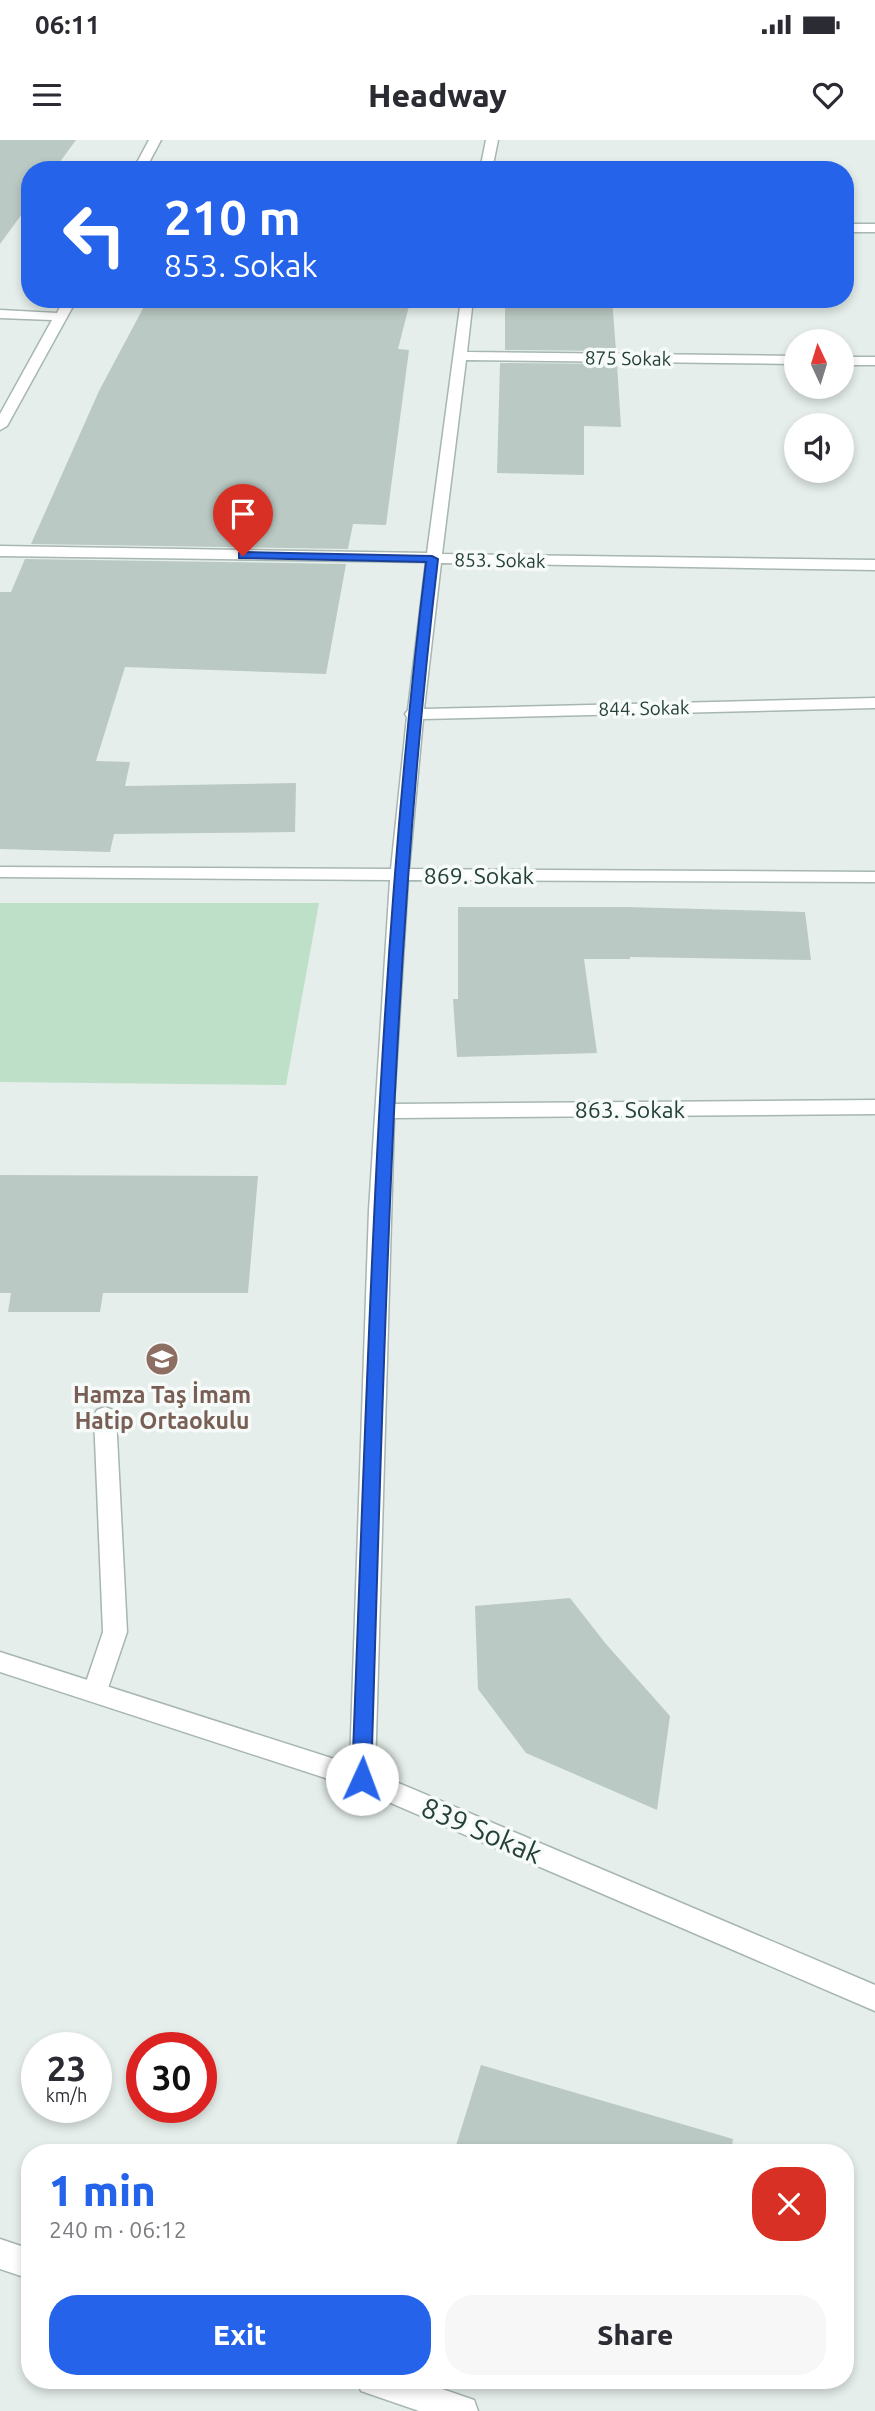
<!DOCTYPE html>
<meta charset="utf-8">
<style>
:root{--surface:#fff;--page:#f7f7f7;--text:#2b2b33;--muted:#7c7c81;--accent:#2563eb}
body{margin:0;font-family:Ubuntu,sans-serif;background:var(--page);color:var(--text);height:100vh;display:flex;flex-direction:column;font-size:26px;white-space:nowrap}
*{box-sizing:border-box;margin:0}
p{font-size:23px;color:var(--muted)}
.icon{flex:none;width:38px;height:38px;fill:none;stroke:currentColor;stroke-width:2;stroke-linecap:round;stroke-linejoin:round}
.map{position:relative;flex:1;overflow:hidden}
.drawer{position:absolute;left:21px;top:2004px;width:833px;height:245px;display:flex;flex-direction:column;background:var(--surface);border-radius:28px;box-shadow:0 4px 10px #0003}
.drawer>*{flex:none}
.hud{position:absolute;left:21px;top:21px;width:833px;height:147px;border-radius:28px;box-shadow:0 4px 10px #0003;background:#2563eb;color:#fff;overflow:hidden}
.needle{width:46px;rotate:356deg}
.fabs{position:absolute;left:784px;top:189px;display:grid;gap:14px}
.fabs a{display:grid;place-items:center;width:70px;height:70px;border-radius:50%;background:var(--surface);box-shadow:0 4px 10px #0003;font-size:35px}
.speed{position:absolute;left:21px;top:1892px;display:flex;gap:14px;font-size:35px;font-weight:700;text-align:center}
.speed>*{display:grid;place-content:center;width:91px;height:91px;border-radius:50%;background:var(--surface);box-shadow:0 4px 10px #0003;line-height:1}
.speed small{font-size:18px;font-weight:400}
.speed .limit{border:10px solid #d22;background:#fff;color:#111}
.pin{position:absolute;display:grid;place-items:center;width:60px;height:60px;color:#fff;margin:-72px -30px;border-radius:50% 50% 50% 0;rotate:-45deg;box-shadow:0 0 7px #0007}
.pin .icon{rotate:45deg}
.me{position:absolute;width:77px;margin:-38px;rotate:2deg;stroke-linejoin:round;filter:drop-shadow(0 0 5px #0008)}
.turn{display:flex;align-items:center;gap:24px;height:147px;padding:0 28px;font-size:32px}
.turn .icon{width:91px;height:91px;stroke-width:2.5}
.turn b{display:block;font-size:49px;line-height:60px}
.round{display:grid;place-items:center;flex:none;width:74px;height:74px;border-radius:28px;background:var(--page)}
.headline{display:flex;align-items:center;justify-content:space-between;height:119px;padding:0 28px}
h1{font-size:42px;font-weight:800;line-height:52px;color:var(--accent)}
.action{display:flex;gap:14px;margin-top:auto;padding:14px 28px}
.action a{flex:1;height:80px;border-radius:28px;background:var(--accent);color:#fff;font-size:28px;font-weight:800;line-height:80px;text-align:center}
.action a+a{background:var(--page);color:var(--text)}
.status{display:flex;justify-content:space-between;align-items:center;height:49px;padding:0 35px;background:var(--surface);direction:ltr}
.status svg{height:19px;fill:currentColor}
header{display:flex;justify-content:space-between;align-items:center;height:91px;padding:0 28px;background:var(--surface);font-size:32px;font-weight:800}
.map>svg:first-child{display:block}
.green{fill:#bedfc8}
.building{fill:#bac9c3}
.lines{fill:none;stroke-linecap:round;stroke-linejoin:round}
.service-casing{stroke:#a7b6b1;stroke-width:3}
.minor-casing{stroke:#a7b6b1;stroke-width:3}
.service{fill:#fff;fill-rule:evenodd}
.minor{fill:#fff;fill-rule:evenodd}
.route{fill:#2563eb;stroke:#184099;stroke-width:2}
.labels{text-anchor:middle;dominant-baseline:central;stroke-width:7;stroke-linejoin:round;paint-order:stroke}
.far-street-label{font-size:19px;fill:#244039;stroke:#f6faf8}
.street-label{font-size:23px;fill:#244039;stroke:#f6faf8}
.education-label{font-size:23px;font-weight:bold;fill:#785e54;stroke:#f6faf8}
.near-street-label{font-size:28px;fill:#244039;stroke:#f6faf8}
</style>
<div class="status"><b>06:11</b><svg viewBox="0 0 49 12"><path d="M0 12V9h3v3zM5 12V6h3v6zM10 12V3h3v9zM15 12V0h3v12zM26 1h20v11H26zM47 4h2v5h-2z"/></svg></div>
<header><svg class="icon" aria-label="menu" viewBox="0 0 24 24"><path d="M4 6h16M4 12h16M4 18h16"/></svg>Headway<svg class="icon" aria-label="heart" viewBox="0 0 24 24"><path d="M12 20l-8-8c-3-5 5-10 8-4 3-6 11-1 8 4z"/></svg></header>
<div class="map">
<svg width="875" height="2271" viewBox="0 0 875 2271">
<rect width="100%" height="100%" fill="#e5eeea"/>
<path class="green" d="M0 763H319L286 945 0 942Z"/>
<path class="building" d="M0 0H76L54 30H30V63L0 104Z
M148 159H278L409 166 398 209 409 210 386 385 353 384 348 409 31 404 99 251Z
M505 159H612L616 211 505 210Z
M500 223 617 224 621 287 584 286V335L497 333Z
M25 419 346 424 326 534 125 527 96 621 130 622 125 646 296 643 295 692 114 694 110 712 0 709V452H11Z
M458 767H626L805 772 811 820 630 817V819H584L597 913 457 917 453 859H458Z
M0 1035 258 1036 248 1153H103L100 1172H8L11 1153H0Z
M570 1458 606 1504 670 1576 657 1670 526 1613 478 1549 475 1466Z
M481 1925 733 1999 731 2012H454Z"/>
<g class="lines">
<defs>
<path id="service" d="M105 1267 113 1270 116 1276 127 1492 107 1551 104 1558 95 1561 86 1558 83 1551 103 1492 94 1276 97 1270Z
M0 2099 30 2109V2139L0 2129Z
M357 2240H416L474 2260 478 2271H419L361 2251Z"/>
<path id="minor" d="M149 0H161L145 30H133Z
M486 0H498L492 30H480Z
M845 84H875V92H845Z
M64 159H77L7 286 0 290V274L52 180 0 178V170L57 173Z
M461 159H473L467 212 796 216V224L466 220 442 414 875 420V430L441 423 424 569 875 558V568L423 579 409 729 875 732V742L408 740 394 964 875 960V974L394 978 375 1633 875 1845V1871L356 1648 0 1532V1512L350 1624 369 1070 390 740 0 737V727L391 729 407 577 405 574 408 570 426 422 0 416V406L427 413Z
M842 217H875V225H842Z"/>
</defs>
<use href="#service" class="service-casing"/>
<use href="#minor" class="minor-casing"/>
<use href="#service" class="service"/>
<use href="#minor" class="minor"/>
</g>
<path class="route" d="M243 412 432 416 438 419C390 824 384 1231 371 1639L368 1644 362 1647 355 1644 352 1639C368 1232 376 826 426 422L239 418V413Z"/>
<defs>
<symbol id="school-disc" viewBox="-11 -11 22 22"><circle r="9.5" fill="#8d6e63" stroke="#f6faf8"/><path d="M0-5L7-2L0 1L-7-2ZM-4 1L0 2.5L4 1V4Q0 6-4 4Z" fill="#fff"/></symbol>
</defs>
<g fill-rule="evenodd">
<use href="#school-disc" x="143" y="1200" width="38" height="38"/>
</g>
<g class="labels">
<g class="far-street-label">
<text transform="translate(628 218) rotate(1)">875 Sokak</text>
<text transform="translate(500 420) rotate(1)">853. Sokak</text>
<text transform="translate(644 568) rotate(-1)">844. Sokak</text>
</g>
<g class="street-label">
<text x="479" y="735">869. Sokak</text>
<text x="630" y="969">863. Sokak</text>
</g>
<g class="education-label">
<text x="162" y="1254">Hamza Taş İmam<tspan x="162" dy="26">Hatip Ortaokulu</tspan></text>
</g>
<g class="near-street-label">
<text transform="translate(482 1690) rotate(23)">839 Sokak</text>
</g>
</g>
</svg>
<div class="fabs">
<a><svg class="needle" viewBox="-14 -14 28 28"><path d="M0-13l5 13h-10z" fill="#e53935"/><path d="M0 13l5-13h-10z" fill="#7c7c81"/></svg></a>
<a><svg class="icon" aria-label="sound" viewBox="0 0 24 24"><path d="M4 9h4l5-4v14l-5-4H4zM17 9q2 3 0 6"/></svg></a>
</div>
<div class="speed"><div>23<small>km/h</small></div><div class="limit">30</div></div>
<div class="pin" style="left:243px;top:416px;background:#d93025"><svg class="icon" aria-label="arrive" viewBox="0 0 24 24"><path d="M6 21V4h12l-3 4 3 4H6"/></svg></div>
<svg class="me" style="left:362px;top:1639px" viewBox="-20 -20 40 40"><circle r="19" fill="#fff"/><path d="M0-13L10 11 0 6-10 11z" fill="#2563eb"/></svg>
<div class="hud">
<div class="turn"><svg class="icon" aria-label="left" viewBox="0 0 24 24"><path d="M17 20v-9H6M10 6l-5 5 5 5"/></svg><div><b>210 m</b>853. Sokak</div></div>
</div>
<section class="drawer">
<div class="headline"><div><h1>1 min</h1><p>240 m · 06:12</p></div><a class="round" style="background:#d93025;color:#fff"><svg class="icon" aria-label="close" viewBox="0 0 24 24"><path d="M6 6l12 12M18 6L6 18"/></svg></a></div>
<div class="action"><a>Exit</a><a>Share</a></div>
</section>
</div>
